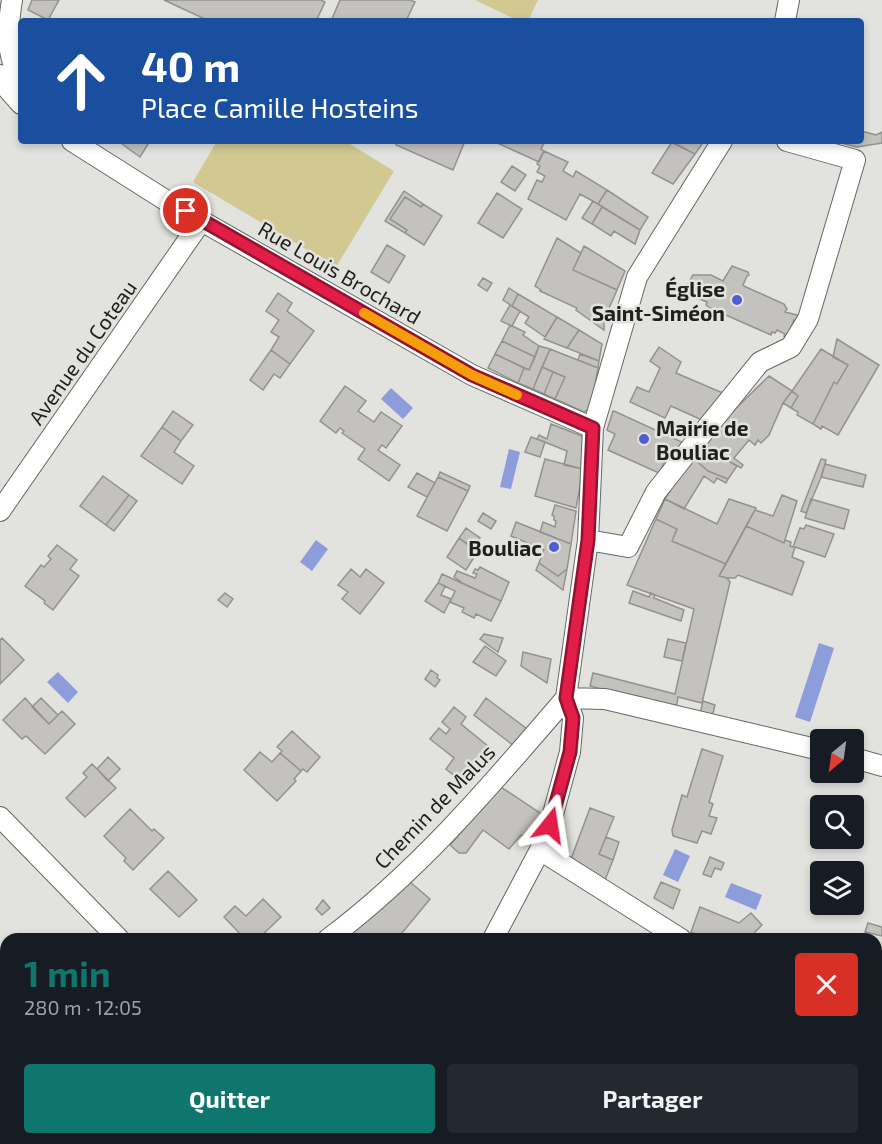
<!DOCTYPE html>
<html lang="fr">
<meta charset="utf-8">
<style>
:root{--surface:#171b24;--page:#242831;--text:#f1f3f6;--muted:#9ea1a6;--accent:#0f766e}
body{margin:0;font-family:"Exo 2",sans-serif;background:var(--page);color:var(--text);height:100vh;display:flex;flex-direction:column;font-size:22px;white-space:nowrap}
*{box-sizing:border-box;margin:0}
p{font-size:20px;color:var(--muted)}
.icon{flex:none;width:33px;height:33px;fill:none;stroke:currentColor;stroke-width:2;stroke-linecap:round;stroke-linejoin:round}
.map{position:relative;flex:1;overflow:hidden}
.details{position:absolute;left:0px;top:933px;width:882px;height:212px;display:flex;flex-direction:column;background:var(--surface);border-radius:18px 18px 0 0;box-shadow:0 3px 9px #0003}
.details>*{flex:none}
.banner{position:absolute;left:18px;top:18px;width:846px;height:126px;border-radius:6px;box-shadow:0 3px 9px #0003;background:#1a4fa0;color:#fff;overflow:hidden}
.needle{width:39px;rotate:209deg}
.controls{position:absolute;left:810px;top:729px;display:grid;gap:12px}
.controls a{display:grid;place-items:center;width:54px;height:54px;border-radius:6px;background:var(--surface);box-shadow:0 3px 9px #0003;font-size:30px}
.pin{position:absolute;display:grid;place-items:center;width:51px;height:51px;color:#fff;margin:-26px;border:3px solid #fff;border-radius:50%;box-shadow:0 2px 6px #0007}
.me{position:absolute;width:66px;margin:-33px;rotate:15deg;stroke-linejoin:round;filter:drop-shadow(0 0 4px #0008)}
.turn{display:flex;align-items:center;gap:21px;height:126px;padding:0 24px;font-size:27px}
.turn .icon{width:78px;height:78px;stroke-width:2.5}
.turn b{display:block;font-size:42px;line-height:51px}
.round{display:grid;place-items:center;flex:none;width:63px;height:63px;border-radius:6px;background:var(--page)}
.headline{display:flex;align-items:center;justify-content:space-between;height:102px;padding:0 24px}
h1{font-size:36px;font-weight:700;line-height:45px;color:var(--accent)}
.button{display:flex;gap:12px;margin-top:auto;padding:12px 24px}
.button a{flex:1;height:69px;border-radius:6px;background:var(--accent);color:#fff;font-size:24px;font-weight:700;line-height:69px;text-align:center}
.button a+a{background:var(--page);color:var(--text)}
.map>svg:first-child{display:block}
.green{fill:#d2c891}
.water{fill:#8d9cda}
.building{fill:#c3c2bf;stroke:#93928e;stroke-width:1.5}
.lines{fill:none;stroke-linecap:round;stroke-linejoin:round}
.minor-casing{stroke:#676763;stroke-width:22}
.minor{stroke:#fff;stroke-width:20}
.route-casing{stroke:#92132f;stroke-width:15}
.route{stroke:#e11d48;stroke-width:10}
.slow{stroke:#f59e0b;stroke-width:10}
.poi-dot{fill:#4f5dd3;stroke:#e2e2de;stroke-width:2}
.labels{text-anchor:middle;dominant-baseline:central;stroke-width:5;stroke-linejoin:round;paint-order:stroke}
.street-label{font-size:21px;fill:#201f1e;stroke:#e2e2de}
.poi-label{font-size:21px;font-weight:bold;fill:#201f1e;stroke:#e2e2de;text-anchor:end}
</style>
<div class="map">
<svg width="882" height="1144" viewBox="0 0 882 1144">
<rect width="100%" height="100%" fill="#e2e2de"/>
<path class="green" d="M475 0H538L528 21H519Z
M217 141H345L394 171 336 267 193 182Z"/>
<path class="water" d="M391 388 413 408 403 419 381 399Z
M509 449 520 452 511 489 500 487Z
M316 540 328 549 312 571 300 562Z
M819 643 834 648 810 722 795 717Z
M58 672 78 692 68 703 47 682Z
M675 849 690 856 678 882 663 875Z
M731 883 762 895 756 910 725 897Z"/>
<path class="building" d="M32 0H59L48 20 28 10Z
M164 0H321L325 2 316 21H209Z
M340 0H410L415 2 406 21H331Z
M861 131 876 135 882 132V143L857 147 833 141H861Z
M118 141H150L140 157Z
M398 141H465L453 170 396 145Z
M493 141H545L541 149 544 151 539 162Z
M669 141H704L695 154Z
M672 142 695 154 673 184 652 173Z
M544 151 568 162 563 171 573 177 576 171 607 190 598 204 580 194 566 220 528 199 537 180 542 182 545 176 537 172 540 166 537 164Z
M512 166 526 175 515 191 501 182Z
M607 190 648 217 640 230 598 204Z
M404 191 423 204 421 207 405 197 390 219 407 230 405 233 385 221Z
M497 193 522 209 503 238 478 223Z
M405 197 421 207 423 204 442 216 424 245 405 233 407 230 390 219Z
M593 201 602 207 592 224 582 218Z
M602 207 640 230 635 244 614 231 611 236 592 224Z
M557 238 581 253 573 270 617 290 604 320V330L576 310 577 308 540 291 541 290 535 286Z
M387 245 405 256 389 283 371 272Z
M584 246 625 271 617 290 573 270Z
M732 266 748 272 749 275 747 276 743 285 746 287 784 304 787 309 785 312 797 315 798 318 797 321 794 320 787 337 784 336 785 334 777 330 775 333 772 332 771 335 710 308 706 305 707 302 695 297 690 292 688 284 693 275H711L723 281Z
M483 278 492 283 487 291 478 285Z
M509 288 518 294 512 306 503 300Z
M278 293 292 303 287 311 314 331 290 364 271 350 279 337 271 332 279 320 266 311Z
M518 294 557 317 545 337 525 323 529 317 512 306Z
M510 305 520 311 512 326 501 321Z
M557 317 579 330 567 348 544 339Z
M510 325 525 332 523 335 539 346 535 357 502 341Z
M579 330 602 344 599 361 567 348Z
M837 339 879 365 838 435 822 426 821 429 813 424 834 382 837 384 848 365 833 357Z
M502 341 535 357 529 370 495 354Z
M539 346 550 349 533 389 518 383 524 368 529 370Z
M659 347 681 362 676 373 723 393 702 420 671 406 665 418 630 402 637 387 649 392 660 368 650 361Z
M550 349 598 368 591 408 584 412 555 399 565 377 542 367Z
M821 349 848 365 837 384 834 382 813 424 797 415 798 412 791 408 798 396 792 391Z
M271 350 290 364 280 378 274 374 263 390 250 380Z
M495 354 524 368 518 383 488 368Z
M580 354 599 361 598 368 578 360Z
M542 367 553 372 544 394 533 389Z
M553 372 565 377 555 399 544 394Z
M769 376 792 391 783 403 769 435 761 443 758 440 755 445 749 440 734 458 743 465 741 468 723 458 705 444 729 415Z
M345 386 366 401 358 411 374 422 381 412 402 426 386 448 382 445 378 450 400 465 389 481 358 459 365 449 342 433 344 431 340 428 336 433 320 421Z
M792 391 798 396 791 408 783 403Z
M173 411 193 425 181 441 162 427Z
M613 411H614L686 444 674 461 667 457 659 473 608 450 615 434 607 430Z
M551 424 587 438 583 469 564 465 567 451 537 439 539 435 547 439Z
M162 427 181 441 174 452 194 466 182 484 141 456Z
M531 437 545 442 540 457 525 452Z
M705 444 723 458 737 466 728 479 708 471 693 458Z
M693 458 708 471 728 479 726 483 717 478 714 483 704 476 684 509 665 499 680 474Z
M545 459 583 469 576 508 535 496Z
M821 459 826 460 822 475 806 513 801 511Z
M825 464 866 475 863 487 821 477Z
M440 472 470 486 468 491 438 477Z
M417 473 435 483 427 497 408 487Z
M103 476 129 495 106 525 80 506Z
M438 477 468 491 447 531 417 516Z
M129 495 137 501 114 531 106 525Z
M782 495 797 501 784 543 746 526 755 510 773 516Z
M665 499 717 524 729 499 756 508 726 564 672 541 677 529 656 519Z
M811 499 849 510 844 529 805 518Z
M555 505 576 511 571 544 540 532 543 522 555 527 556 521 554 520V516L552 515Z
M483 513 496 521 491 529 478 521Z
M656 519 677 529 672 541 726 564 719 576 727 578 730 582 702 703 678 697 676 709 590 686 593 673 675 694 694 609 627 585Z
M516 522 571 544 567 569 558 576 539 563 544 550 511 536Z
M806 525 834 534 825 557 795 547 792 557 804 562 792 595 738 575 735 578H727L719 576 746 526 784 543 785 540 791 542 790 546 793 547 800 528 804 529Z
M466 528 480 538 472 548 459 538Z
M459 538 478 551 466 570 447 557Z
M57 545 77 560 70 569 79 576 53 610 44 603 45 601 25 586 41 565 44 567 51 559 48 556Z
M539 563 558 576 567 569 563 590 536 570Z
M480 567 509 582 501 601 460 582V581L454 577 457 571 475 578 477 574 473 573 475 569 478 570Z
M351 569 360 577 366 569 384 583 360 614 342 599 348 592 338 585Z
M442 574 501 601 491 621 476 614 474 618 462 612 464 608 450 602 455 591 438 583Z
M438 583 445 586 441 595 451 599 444 613 425 601Z
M633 591 649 597 651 593 655 595 654 598 684 610 681 621 629 603Z
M225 593 233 599 227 607 218 600Z
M484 634 503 638 498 652 480 639Z
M2 638 24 660 0 684V640Z
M668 639 686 643 682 661 664 657Z
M485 646 506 661 496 676 473 662Z
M523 652 551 659 547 683 521 666Z
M431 670 438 675 437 678 440 680 435 687 425 679Z
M25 698 49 724 62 711 75 724 45 754 26 736 22 739 3 720Z
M41 698 58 715 49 724 32 707Z
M486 698 527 729 514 746 474 715Z
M703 701 715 705 712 718 700 714Z
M454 707 466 717 461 724 488 746 461 781 446 769 454 758 430 739 439 728 446 734 450 729 442 722Z
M292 731 320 757 307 772 303 769 301 771 280 753 282 751 277 747Z
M702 749 723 756 709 802 713 804 709 816 717 818 711 834 702 831 697 843 673 836 672 830 682 795 687 797Z
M260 752 272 762 280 753 301 771 294 779 296 781 277 801 244 770Z
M108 757 120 769 108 781 97 769Z
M92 764 116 788 85 817 66 798 87 777 83 773Z
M501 787 546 817 534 844 521 835 509 849 483 830 466 853H459L450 845Z
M590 808 614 817 599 854 613 860 605 880 571 859Z
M130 809 152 831 154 829 164 838 133 870 124 861 126 858 104 836Z
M606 837 619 842 613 860 599 854Z
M710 857 724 863 721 870 715 868 711 877 703 874Z
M168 871 197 900 179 917 150 889Z
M410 882 430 899 397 939H345Z
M661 882 680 890 673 909 654 898Z
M263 899 281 917 258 939H245L224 917 235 906 246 916Z
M323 900 330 908 322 915 316 909Z
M700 907 739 923 751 913 762 925 755 932 752 939H706L691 932Z
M868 923 882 927V936L865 932Z
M6 1072V1106L0 1100V1077Z
M243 1138H329L324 1144H237Z
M398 1138H422L428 1142 427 1144H404Z"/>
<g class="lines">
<defs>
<path id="minor" d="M12 0C7 31 6 54 21 82
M785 21 789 0
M0 75 7 88 21 104
M72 141 170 203 472 375 593 428
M0 511 202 220
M588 540 628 547 656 492 697 440 760 362 791 347 808 319 855 160 787 141
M566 698 605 699 820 750
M854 758 882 766
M0 817 119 939
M540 850 681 939
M328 939C419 871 493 783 566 698
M493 939 540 850 550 825 570 752 573 718 566 698 588 540 593 428 637 277 722 141
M198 1138 200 1144
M51 1144 58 1138
M367 1144 371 1138"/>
</defs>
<use href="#minor" class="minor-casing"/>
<use href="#minor" class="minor"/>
</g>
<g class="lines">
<defs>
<path id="route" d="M186 211 472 375 593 428 588 540 566 698 573 718 570 752 550 825"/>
</defs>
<use href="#route" class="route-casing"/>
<use href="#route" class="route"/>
<path class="slow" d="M364 313 472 375 517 395"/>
</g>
<g class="poi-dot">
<circle cx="737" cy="300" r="6"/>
<circle cx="644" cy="439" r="6"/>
<circle cx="554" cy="547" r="6"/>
</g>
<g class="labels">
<g class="street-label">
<text transform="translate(340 272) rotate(30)">Rue Louis Brochard</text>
<text transform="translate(82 352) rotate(-55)">Avenue du Coteau</text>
<text transform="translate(434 806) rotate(-46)">Chemin de Malus</text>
</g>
<g class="poi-label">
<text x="725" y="288">Église<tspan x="725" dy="24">Saint-Siméon</tspan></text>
<text x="656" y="427" text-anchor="start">Mairie de<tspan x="656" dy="24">Bouliac</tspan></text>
<text x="542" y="547">Bouliac</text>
</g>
</g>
</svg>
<div class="controls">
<a><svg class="needle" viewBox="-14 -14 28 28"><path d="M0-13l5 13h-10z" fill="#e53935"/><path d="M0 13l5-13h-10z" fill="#9ea1a6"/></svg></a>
<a><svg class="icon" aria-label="search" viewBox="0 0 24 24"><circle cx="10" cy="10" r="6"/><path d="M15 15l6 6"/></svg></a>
<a><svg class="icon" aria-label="layers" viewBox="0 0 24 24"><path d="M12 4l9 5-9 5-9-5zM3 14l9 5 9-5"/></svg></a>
</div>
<div class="pin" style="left:186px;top:211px;background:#d93025"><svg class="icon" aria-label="arrive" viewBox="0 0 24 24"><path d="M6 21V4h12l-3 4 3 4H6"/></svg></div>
<svg class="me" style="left:550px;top:825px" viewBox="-20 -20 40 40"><path d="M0-17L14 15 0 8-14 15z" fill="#e11d48" stroke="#fff" stroke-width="4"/></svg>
<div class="banner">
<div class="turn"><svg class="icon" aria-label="ahead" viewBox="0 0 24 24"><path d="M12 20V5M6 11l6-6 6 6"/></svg><div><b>40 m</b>Place Camille Hosteins</div></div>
</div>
<section class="details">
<div class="headline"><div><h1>1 min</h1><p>280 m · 12:05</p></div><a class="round" style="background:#d93025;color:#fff"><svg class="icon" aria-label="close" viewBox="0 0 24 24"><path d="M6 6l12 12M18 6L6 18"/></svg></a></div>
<div class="button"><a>Quitter</a><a>Partager</a></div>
</section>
</div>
